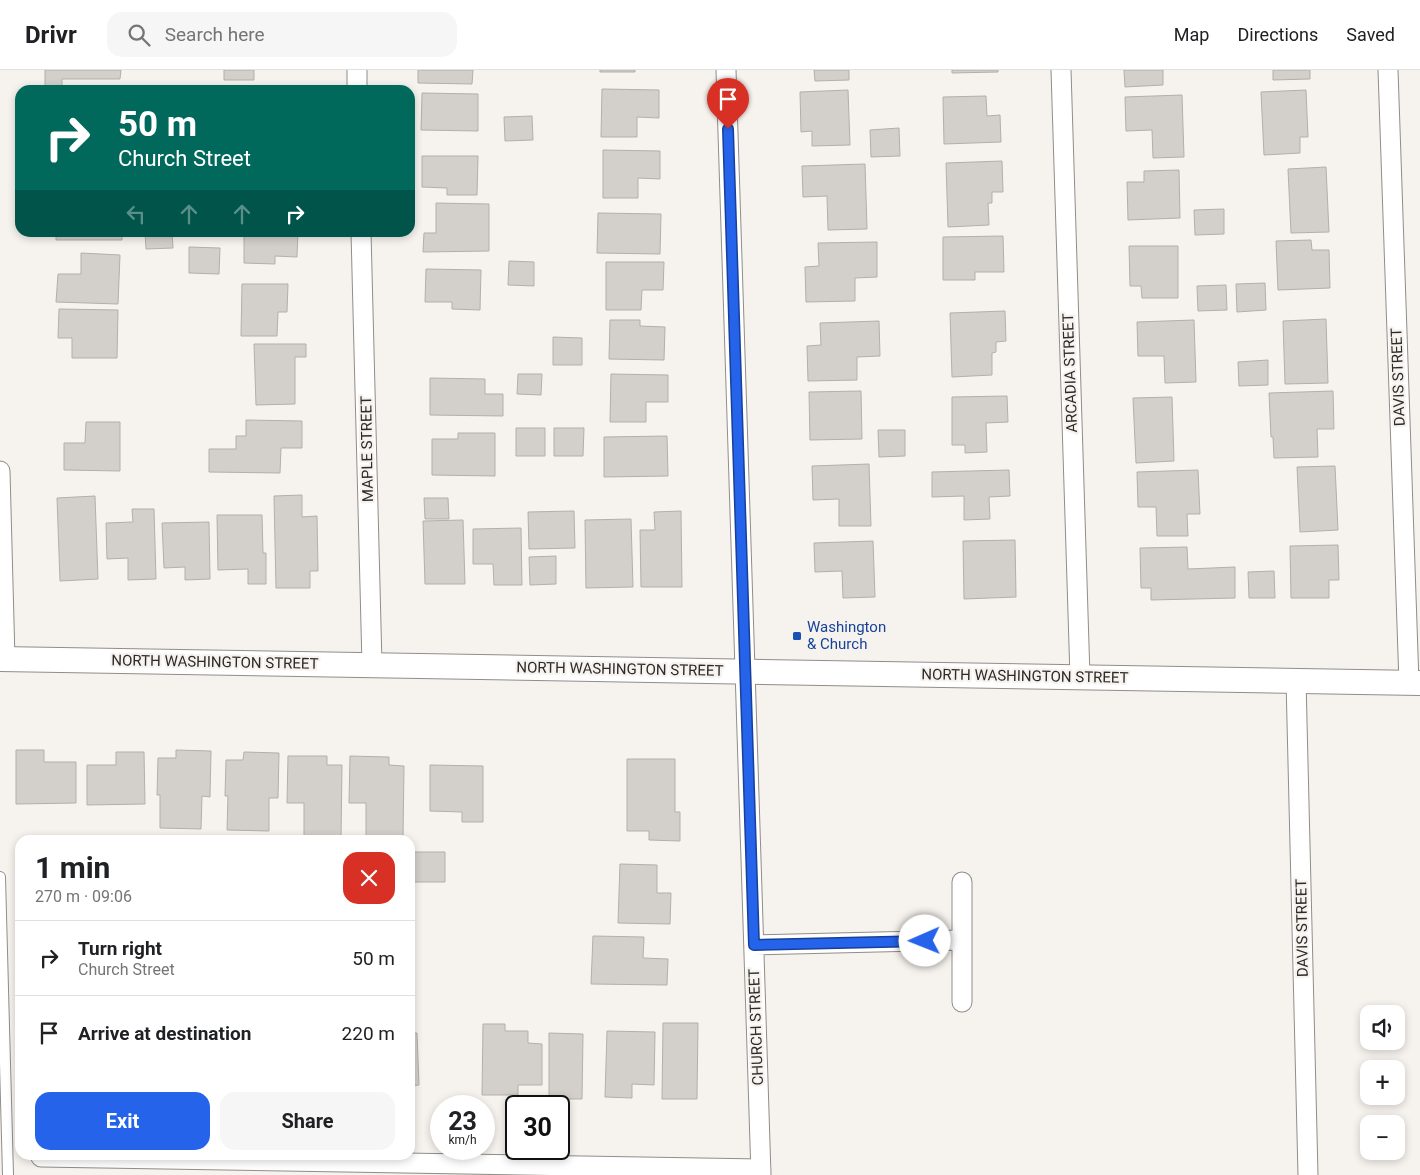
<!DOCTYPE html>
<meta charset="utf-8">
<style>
:root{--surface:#fff;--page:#f6f6f6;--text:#202124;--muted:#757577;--line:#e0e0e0;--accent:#2563eb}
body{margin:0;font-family:Roboto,sans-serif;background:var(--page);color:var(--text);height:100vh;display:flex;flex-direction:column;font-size:19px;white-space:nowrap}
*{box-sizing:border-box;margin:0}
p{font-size:16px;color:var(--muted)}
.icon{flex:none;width:28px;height:28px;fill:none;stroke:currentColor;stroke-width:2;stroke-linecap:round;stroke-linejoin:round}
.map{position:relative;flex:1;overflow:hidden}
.panel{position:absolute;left:15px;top:765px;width:400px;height:325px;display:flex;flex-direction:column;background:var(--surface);border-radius:15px;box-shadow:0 2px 8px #0003}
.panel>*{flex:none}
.banner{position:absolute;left:15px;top:15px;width:400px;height:152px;border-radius:15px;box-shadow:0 2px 8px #0003;background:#00695c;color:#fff;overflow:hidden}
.buttons{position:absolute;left:1360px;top:935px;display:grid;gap:10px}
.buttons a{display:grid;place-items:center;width:45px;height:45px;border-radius:10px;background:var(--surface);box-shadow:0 2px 8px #0003;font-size:25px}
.speed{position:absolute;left:430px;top:1025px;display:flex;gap:10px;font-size:25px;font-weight:700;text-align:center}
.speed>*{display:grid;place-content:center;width:65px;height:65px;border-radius:50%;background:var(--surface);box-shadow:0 2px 8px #0003;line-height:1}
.speed small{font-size:12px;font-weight:400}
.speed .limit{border:2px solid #111;border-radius:8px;background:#fff;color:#111}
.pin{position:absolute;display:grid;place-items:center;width:42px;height:42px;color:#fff;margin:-51px -21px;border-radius:50% 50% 50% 0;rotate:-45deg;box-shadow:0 0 5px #0007}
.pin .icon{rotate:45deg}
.me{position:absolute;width:55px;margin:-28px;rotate:269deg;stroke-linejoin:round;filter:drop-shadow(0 0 4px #0008)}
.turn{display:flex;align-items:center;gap:18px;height:105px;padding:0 20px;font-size:22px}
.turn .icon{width:65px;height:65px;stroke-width:2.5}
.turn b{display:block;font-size:35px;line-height:42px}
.lanes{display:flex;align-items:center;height:48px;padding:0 20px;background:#0003;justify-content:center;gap:25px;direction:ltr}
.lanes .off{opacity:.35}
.round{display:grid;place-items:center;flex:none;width:52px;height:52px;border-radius:15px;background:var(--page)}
.summary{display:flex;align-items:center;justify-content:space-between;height:85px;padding:0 20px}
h1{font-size:30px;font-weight:700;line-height:38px}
.primary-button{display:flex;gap:10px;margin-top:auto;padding:10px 20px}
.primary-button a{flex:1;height:58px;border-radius:15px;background:var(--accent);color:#fff;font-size:20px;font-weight:700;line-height:58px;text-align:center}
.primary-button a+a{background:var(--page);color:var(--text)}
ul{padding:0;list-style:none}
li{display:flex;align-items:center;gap:15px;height:75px;padding:0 20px;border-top:1px solid var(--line)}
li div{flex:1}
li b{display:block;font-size:19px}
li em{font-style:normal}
header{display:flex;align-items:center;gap:30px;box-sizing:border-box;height:70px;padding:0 25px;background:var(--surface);border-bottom:1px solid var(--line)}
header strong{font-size:24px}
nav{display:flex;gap:28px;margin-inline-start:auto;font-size:18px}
.search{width:350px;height:45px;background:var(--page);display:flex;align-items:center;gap:12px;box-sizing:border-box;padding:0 18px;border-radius:15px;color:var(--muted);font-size:19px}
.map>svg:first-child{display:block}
.building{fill:#d3cfcb;stroke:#b3afab}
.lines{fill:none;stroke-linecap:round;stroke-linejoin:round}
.service-casing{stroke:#918d89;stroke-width:12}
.minor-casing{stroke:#918d89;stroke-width:21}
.tertiary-casing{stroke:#918d89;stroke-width:26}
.service{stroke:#fff;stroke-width:10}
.minor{stroke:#fff;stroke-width:19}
.tertiary{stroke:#fff;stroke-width:24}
.route-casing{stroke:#184099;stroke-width:12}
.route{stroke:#2563eb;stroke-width:9}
.transit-dot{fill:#1a4fb4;stroke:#f6f2ee;stroke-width:2}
.labels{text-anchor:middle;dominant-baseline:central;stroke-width:4.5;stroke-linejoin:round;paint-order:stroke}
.street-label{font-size:15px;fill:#2d2b2a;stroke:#f6f2ee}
.transit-label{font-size:15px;fill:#164399;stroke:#f6f2ee;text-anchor:start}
</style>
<header>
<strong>Drivr</strong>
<div class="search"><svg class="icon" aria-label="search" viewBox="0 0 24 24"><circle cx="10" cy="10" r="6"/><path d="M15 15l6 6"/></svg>Search here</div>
<nav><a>Map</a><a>Directions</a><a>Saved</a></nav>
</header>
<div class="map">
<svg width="1420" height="1105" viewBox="0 0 1420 1105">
<rect width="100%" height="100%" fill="#f6f2ee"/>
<path class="building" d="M45 0H121L120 9H62V20H45Z
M224 0H254V10H224Z
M418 0H473L472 14 418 13Z
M600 0H635V2H600Z
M814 0H849V10L815 11Z
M952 0H998V2L952 3Z
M1124 0H1163V15L1125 17Z
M1273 0H1310V9L1273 10Z
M110 17V20H75V18Z
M262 17 294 18V20H262Z
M602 19 659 20V48L637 47V67H601Z
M848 20 850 75 812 76V61L801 62 800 22Z
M1306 20 1308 67H1300V83L1264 85 1261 22Z
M422 23 478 24V61L421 60Z
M1182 25 1184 87 1153 88 1152 60 1126 61 1125 27Z
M986 26 987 46 1000 45 1001 72 944 74 943 27Z
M532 46 533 70 505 71 504 47Z
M899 58 900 86 871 87 870 60Z
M603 80 660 81V109L638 108V128H603Z
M422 86H478L477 125H447V118L422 117Z
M1002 91 1003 122H992V133H988L989 155 948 157 946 93Z
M865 94 867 159 828 160 827 126 803 127 802 96Z
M1326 97 1329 162 1291 163 1288 99Z
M1179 100 1180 148 1128 150 1127 112H1144V101Z
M436 133 489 134V181L423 182 424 163H436Z
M1224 139V164L1195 165 1194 140Z
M598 143 661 144 660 184 597 183Z
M56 162H122V170H56Z
M145 162H172L173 178 146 179Z
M244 162H298L297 187 275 186V194L244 193Z
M1003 166 1004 202H975V210H943V167Z
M1311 170 1312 180H1329L1330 218 1278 220 1276 171Z
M877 172V207L855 208V231L806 232 805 197 819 196 818 173Z
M1129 176H1178V228H1142L1141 216H1130Z
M189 177 220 178 219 204 189 203Z
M81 183 120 185 118 234 56 232 58 204H81Z
M509 191 534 192V216L508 215Z
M606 192H664L663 220H642L641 240H606Z
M426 199 481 200 480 240 452 239V232H425Z
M1265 213 1266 240 1237 242 1236 214Z
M242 214H288L287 242H278L277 266H241Z
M1226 215 1227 240 1198 241 1197 216Z
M59 239 118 240 117 288H72V268H58Z
M1005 241 1006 271 996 272V282L992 283V305L952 307 950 243Z
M1326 249 1328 313 1285 314 1283 251Z
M610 250H640V256L665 257 664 290 609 289Z
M1194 250 1196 312 1165 313 1164 286H1138L1137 252Z
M879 251 880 286 857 287V310L808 311 807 276 821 275 820 253Z
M553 267 582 268V295H553Z
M254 274H306V287H295V334L256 335Z
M1268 290V315L1239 316 1238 292Z
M518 304H542L541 325 517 324Z
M611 304 668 305V332H646V352H610Z
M430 308 485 309V324H503V346L430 345Z
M861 321 862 369 810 370 809 322Z
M1333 321 1334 359H1317L1318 387 1274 388 1273 367H1271L1269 323Z
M1007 326 1008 352 986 353 987 382 965 383V375H952V327Z
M1172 327 1174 391 1136 393 1133 328Z
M246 350 302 351V378H281L280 403 209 402V379H236V366H246Z
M86 352H120V401L64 400V373H85Z
M516 358H545V386H516Z
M554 358H584L583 386H554Z
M878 360H905V386L879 387Z
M458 363H495V406L432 405V369H458Z
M667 366 668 406 604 407V367Z
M869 394 871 456H839V429L813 430 812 396Z
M1335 396 1338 460 1300 462 1297 397Z
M1009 400 1010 426 989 427 990 449 964 450V426L932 427V402Z
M1198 400 1200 444H1187L1188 466H1157L1156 437H1138L1137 402Z
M302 425V447L317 446 318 501H310V518H276L274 426Z
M95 426 98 509 60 511 57 428Z
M424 428H448L449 449H425Z
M132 439H154L156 509 128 510V488L107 489 106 453 133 452Z
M574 441 575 478 529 479 528 442Z
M681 441 682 517H641L640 460H655L654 442Z
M217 445H262L263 483H266V514H248V499L218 500Z
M631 449 633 517 586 518 585 450Z
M463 450 465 514H425L423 451Z
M209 452 210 509 185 510V497L164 498 162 453Z
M521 458 522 515H494L493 494H473V459Z
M1015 470 1016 527 964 529 963 471Z
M873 471 875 527 843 528 842 501 815 502 814 473Z
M1338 475 1339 510H1329V528H1291L1290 476Z
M1187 477 1188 499 1235 497V528L1151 530V518H1141L1140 478Z
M556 486V514L530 515 529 487Z
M1274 501 1275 528H1249L1248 502Z
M16 680H44V692H76V733L16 734Z
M176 680 211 681 210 727 202 726 201 759 160 758V725H157L158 688H176Z
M116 682H144L145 734 87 735V695H116Z
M244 682 279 683 278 728H269V761L227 760 228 726H225L226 690H243Z
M288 686H327V695H342L341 768 304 767V733H287Z
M350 686 389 687V695L404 696 403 768H366V733H349Z
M627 689H675V742H680V771L649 770V761H627Z
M430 695 483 696V752H462V742L430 741Z
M410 782H445V812H410Z
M620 794 657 795V823H671L670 854 618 853Z
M593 866 644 867 643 888 668 889 667 915 591 914Z
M663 953H698L697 1029H662Z
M483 954H505V961H528V973L542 974V1015H518V1025H482Z
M607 961 655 962 654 1015 632 1014V1028L605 1027Z
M410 963H417L419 1015 410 1016Z
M549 963 583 964 582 1029H549Z"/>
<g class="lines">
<defs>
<path id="service" d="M0 807 8 1105"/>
<path id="minor" d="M357 0V20
M726 0 761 1105
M1061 0 1080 607
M1388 0 1409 613
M361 162 372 595
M0 401 5 589
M1296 610 1308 1105
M962 812V932
M754 875 962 870
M41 1087 761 1099"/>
<path id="tertiary" d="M0 589 1420 613"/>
</defs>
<use href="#service" class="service-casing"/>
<use href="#minor" class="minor-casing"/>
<use href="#tertiary" class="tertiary-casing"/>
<use href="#service" class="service"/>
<use href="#minor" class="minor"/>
<use href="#tertiary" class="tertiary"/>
</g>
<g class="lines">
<defs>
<path id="route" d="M728 59 754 875 925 871"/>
</defs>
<use href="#route" class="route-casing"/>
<use href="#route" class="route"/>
</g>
<rect class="transit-dot" x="792" y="561" width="10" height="10" rx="2.5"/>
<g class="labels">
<g class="street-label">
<text transform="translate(1070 303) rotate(-92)">ARCADIA STREET</text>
<text transform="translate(1398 307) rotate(-92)">DAVIS STREET</text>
<text transform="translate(367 379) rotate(-91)">MAPLE STREET</text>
<text transform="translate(215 592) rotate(1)">NORTH WASHINGTON STREET</text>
<text transform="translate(620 599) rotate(1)">NORTH WASHINGTON STREET</text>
<text transform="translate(1025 606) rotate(1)">NORTH WASHINGTON STREET</text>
<text transform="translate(1302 858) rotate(-91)">DAVIS STREET</text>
<text transform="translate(756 957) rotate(-92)">CHURCH STREET</text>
</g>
<g class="transit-label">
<text x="807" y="557">Washington<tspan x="807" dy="17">&amp; Church</tspan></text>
</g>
</g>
</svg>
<div class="buttons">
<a><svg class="icon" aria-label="sound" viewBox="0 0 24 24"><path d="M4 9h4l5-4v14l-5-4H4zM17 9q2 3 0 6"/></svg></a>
<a>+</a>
<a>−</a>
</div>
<div class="speed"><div>23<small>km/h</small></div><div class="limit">30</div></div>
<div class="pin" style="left:728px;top:59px;background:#d93025"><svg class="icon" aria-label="arrive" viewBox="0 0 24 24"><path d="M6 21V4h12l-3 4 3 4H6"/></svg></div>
<svg class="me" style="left:925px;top:871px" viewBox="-20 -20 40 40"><circle r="19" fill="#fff"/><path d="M0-13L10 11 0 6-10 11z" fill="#2563eb"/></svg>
<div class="banner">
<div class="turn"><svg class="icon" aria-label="right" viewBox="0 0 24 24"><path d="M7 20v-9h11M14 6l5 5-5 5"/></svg><div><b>50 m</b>Church Street</div></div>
<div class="lanes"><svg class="icon off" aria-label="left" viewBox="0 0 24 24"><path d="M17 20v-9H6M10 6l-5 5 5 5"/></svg><svg class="icon off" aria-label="ahead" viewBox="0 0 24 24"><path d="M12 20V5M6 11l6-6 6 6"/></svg><svg class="icon off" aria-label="ahead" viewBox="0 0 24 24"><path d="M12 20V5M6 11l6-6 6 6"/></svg><svg class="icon" aria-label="right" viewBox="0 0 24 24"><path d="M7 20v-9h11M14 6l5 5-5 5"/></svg></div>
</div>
<section class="panel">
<div class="summary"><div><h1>1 min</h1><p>270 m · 09:06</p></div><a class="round" style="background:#d93025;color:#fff"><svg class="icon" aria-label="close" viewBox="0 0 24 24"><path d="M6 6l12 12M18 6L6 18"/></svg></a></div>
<ul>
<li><svg class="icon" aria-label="right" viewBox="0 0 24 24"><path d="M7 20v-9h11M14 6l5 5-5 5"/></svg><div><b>Turn right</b><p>Church Street</p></div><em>50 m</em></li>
<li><svg class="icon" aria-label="arrive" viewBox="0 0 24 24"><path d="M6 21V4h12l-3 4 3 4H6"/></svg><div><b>Arrive at destination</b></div><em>220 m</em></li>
</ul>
<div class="primary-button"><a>Exit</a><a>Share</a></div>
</section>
</div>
